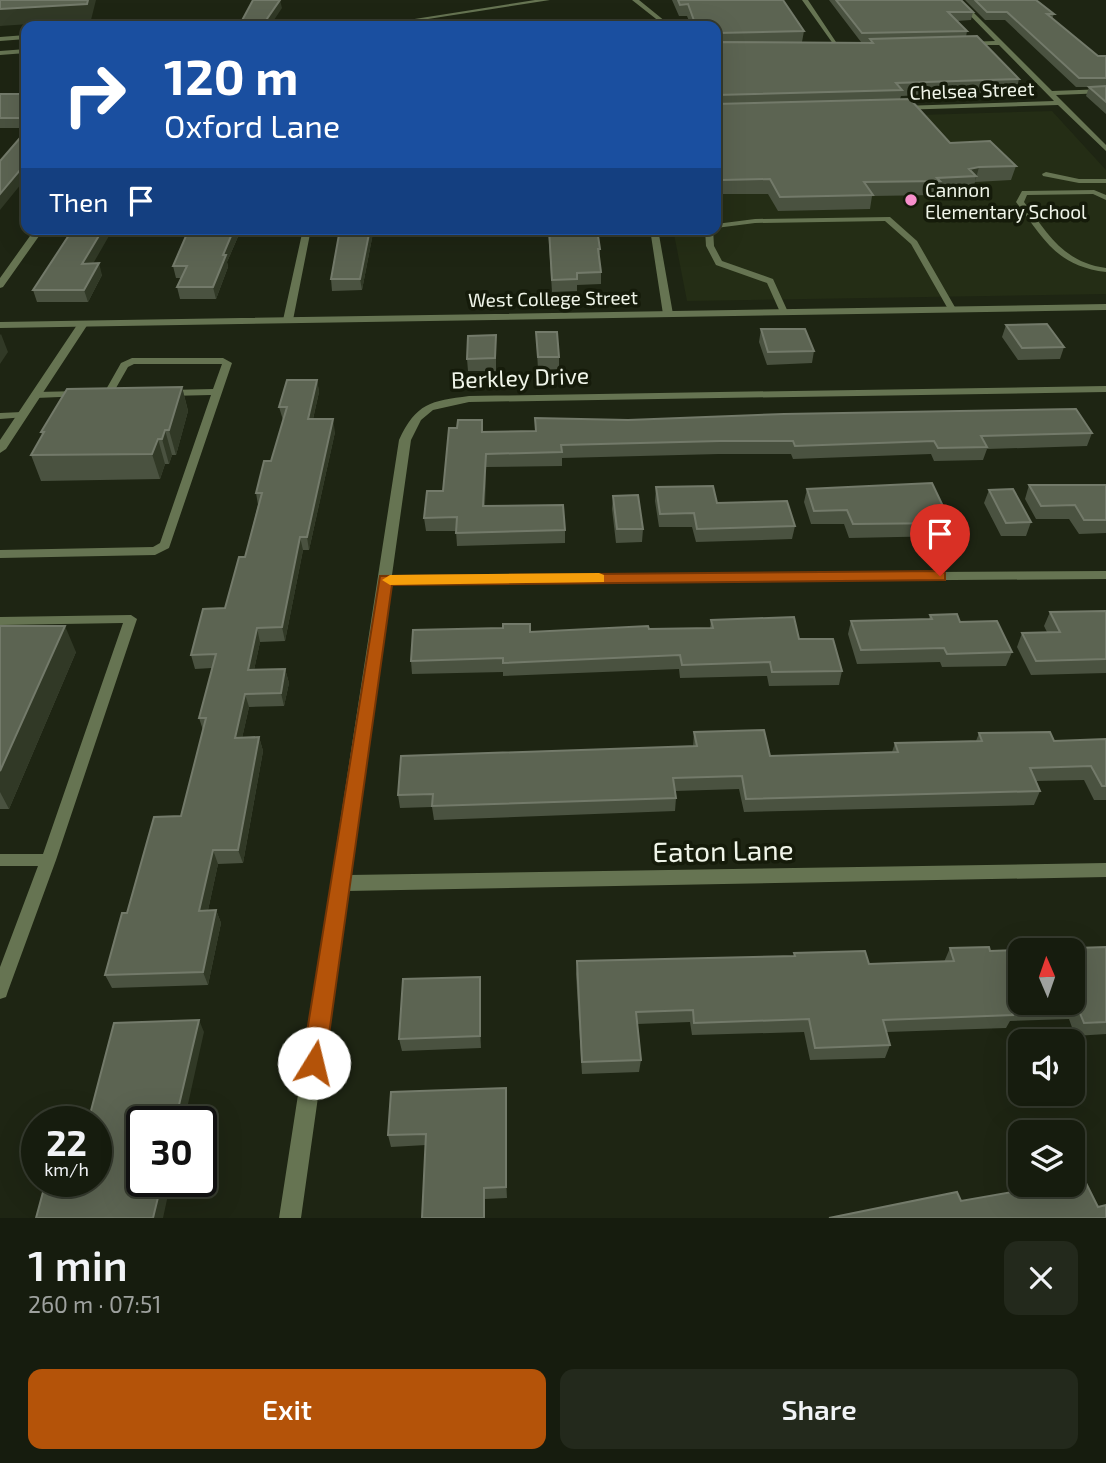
<!DOCTYPE html>
<meta charset="utf-8">
<style>
:root{--surface:#161c0e;--page:#23291c;--text:#f1f3f6;--muted:#9ea19e;--line:#353a2e;--accent:#b45309}
body{margin:0;font-family:"Exo 2",sans-serif;background:var(--page);color:var(--text);height:100vh;display:flex;flex-direction:column;font-size:26px;white-space:nowrap}
*{box-sizing:border-box;margin:0}
p{font-size:23px;color:var(--muted)}
.icon{flex:none;width:38px;height:38px;fill:none;stroke:currentColor;stroke-width:2;stroke-linecap:round;stroke-linejoin:round}
.map{position:relative;height:1218px;overflow:hidden}
.details{display:flex;flex-direction:column;background:var(--surface);flex:1}
.details>*{flex:none}
.hud{position:absolute;left:21px;top:21px;width:700px;height:214px;border-radius:14px;box-shadow:0 7px 28px #0002,0 0 0 2px var(--line);background:#1a4fa0;color:#fff;overflow:hidden}
.needle{width:46px;rotate:358deg}
.buttons{position:absolute;left:1008px;top:938px;display:grid;gap:14px}
.buttons a{display:grid;place-items:center;width:77px;height:77px;border-radius:14px;background:var(--surface);box-shadow:0 7px 28px #0002,0 0 0 2px var(--line);font-size:35px}
.speed{position:absolute;left:21px;top:1106px;display:flex;gap:14px;font-size:35px;font-weight:700;text-align:center}
.speed>*{display:grid;place-content:center;width:91px;height:91px;border-radius:50%;background:var(--surface);box-shadow:0 7px 28px #0002,0 0 0 2px var(--line);line-height:1}
.speed small{font-size:18px;font-weight:400}
.speed .limit{border:4px solid #111;border-radius:10px;background:#fff;color:#111}
.pin{position:absolute;display:grid;place-items:center;width:60px;height:60px;color:#fff;margin:-72px -30px;border-radius:50% 50% 50% 0;rotate:-45deg;box-shadow:0 0 7px #0007}
.pin .icon{rotate:45deg}
.me{position:absolute;width:77px;margin:-38px;rotate:9deg;stroke-linejoin:round;filter:drop-shadow(0 0 5px #0008)}
.turn{display:flex;align-items:center;gap:24px;height:147px;padding:0 28px;font-size:32px}
.turn .icon{width:91px;height:91px;stroke-width:2.5}
.turn b{display:block;font-size:49px;line-height:60px}
.then{display:flex;align-items:center;height:66px;padding:0 28px;background:#0003;gap:14px;font-size:26px}
.round{display:grid;place-items:center;flex:none;width:74px;height:74px;border-radius:14px;background:var(--page)}
.headline{display:flex;align-items:center;justify-content:space-between;height:119px;padding:0 28px}
h1{font-size:42px;font-weight:600;line-height:52px}
.primary-button{display:flex;gap:14px;margin-top:auto;padding:14px 28px}
.primary-button a{flex:1;height:80px;border-radius:14px;background:var(--accent);color:#fff;font-size:28px;font-weight:600;line-height:80px;text-align:center}
.primary-button a+a{background:var(--page);color:var(--text)}
.map>svg:first-child{display:block}
.built{fill:#242d15}
.lines{fill:none;stroke-linecap:round;stroke-linejoin:round}
.service{fill:#667452;fill-rule:evenodd}
.minor{fill:#667452;fill-rule:evenodd}
.tertiary{fill:#667452;fill-rule:evenodd}
.wall{fill:#4a5240}
.shaded-wall{fill:#313926}
.building{fill:#5c6452;stroke:#737a6a;stroke-width:2;fill-rule:evenodd}
.route{fill:#b45309;stroke:#753606;stroke-width:2}
.slow{fill:#f59e0b}
.poi-dot{fill:#f890cc;stroke:#151b0a;stroke-width:2.5}
.labels{text-anchor:middle;dominant-baseline:central;stroke-width:7;stroke-linejoin:round;paint-order:stroke}
.far-street-label{font-size:19px;fill:#f0f5e9;stroke:#151b0a}
.far-poi-label{font-size:19px;fill:#f0f5e9;stroke:#151b0a;text-anchor:start}
.street-label{font-size:23px;fill:#f0f5e9;stroke:#151b0a}
.near-street-label{font-size:28px;fill:#f0f5e9;stroke:#151b0a}
</style>
<div class="map">
<svg width="1106" height="1218" viewBox="0 0 1106 1218">
<rect width="100%" height="100%" fill="#1e2513"/>
<path class="built" d="M1052 111 1106 170V294L687 301 673 229H716V121Z"/>
<g class="lines">
<path class="service" d="M185 24 188 26H180L181 25Z
M26 35V39L0 41V37Z
M1046 172 1079 179H1106V183H1079L1043 176 1042 174Z
M1094 190 1106 195V200L1093 194 1027 195 1024 202C1048 234 1063 262 1106 268V272C1056 266 1044 239 1016 202L1022 191H1025Z
M890 217 917 241 956 309 955 311 948 309 911 244 885 221 755 223 716 228V224L755 219Z
M705 229H713L714 246 722 261 773 279 788 312 787 314 780 312 767 283 716 265 706 246Z
M132 358H223L232 363 169 548 155 555 0 558V550L153 547 160 543 211 395 169 396 164 393 169 390 213 389 222 364H134L128 367 112 395H106L104 393 121 363Z
M81 391 86 394 84 396 36 398 31 395 36 392Z
M22 412 27 415 26 417 0 419V413Z
M131 615 137 619 56 860 8 991 6 997 0 999V967L38 866H0V854H43L123 623 0 625V617Z"/>
<path class="minor" d="M632 0H639L671 26H665Z
M802 0H808L840 48H836Z
M955 0H961L1052 91 1106 89V93L1056 95 1106 145V151L1058 105 898 110 901 106 1054 101 999 45H964L966 42 995 41Z
M35 229H44L3 287 0 288V278Z
M303 229H311L293 320 288 323 283 320Z
M650 229H658L673 314 668 317 663 314Z
M83 321 88 324 6 449 0 453V440L79 322Z
M1106 386V392L469 402 433 410 421 420 411 440 392 575 1106 571V579L390 584 349 875 1106 863V877L347 891 301 1218H279L399 440C416 403 431 401 469 396Z"/>
<path class="tertiary" d="M535 0H550L383 26H370Z
M26 49V53L0 55V51Z
M1106 304V310L0 328V322Z"/>
</g>
<path class="wall" d="M672 0H783L804 31 802 42 869 43V42H861L829 0H961L973 12 971 20 957 21 967 31 966 37 1019 79 1016 91 901 96 900 99 950 143 1016 166 1011 180 975 182 972 191 937 192 936 195 872 196 870 209 778 211 768 194H719L716 189V26H691L687 16H679Z
M965 0H1036L1054 14 1052 19 1098 56H1106V114L1086 96 1089 87H1076L1005 20H985Z
M0 94H26V128H0Z
M370 229H372L373 233 362 290 332 291 331 279Z
M548 229H597L600 249 599 260 601 272V284L577 285V291L552 292Z
M240 232 227 262 228 267 216 299H180L177 287 182 278H176L173 266Z
M93 264 102 275 88 302H37L33 290Z
M1006 325 1064 347 1060 359 1018 360 1002 337Z
M761 329 814 351 812 363 767 365 759 342Z
M536 332 559 357V369L538 370Z
M496 348V371H468L467 359Z
M317 380 319 392 313 419 335 432 309 550H303L285 641 260 642 254 670 285 669 289 683 284 706 249 707 242 738 259 737 263 751 243 863 218 864 208 910H216L221 923 208 985 112 988 105 975 127 913 181 816 203 730 199 718 212 668 195 669 191 655 225 608 245 557 258 505 256 493 271 461 283 420 279 407Z
M182 387 188 411 176 455H172L169 464H165L160 479 41 481 31 455 42 435 41 432Z
M483 432 1092 433 1087 446 987 449 983 460 934 461 931 454 793 459 791 454H719L562 458V466L486 467 485 506 565 530V543L457 546 456 531H426L424 518Z
M1029 485H1106V533L1079 534 1069 519H1036L1025 499Z
M656 487 717 503 795 526 792 539 696 542 692 527H659L655 501Z
M807 489 951 523 947 536 849 538 844 524H811L804 502Z
M989 490 1031 522 1026 536H1001L984 503Z
M613 496 643 529 642 542 616 543 612 509Z
M1106 611V673L1031 675 1017 647 1022 633 1047 632 1044 626 1050 612Z
M930 615 960 622 1012 652 1006 666 942 667 940 662 857 664 848 634 851 621 929 619Z
M711 620 799 639 842 671 839 685 769 686 767 676 680 678 679 669 503 676V672L412 674 411 661 530 632 710 628Z
M0 626 76 652 9 809H0Z
M694 732 770 756 892 752 895 743 976 741 979 733 1054 741 1106 739V800H1094L1084 780 1036 781 1040 791 1034 805 744 812 739 789 675 791 676 798 675 811 434 820 432 807 400 808 398 795 693 747Z
M1106 947V1034L1075 1036 1069 1019 1010 1021 1006 1028 887 1032 890 1045 885 1058 810 1060 804 1032 692 1035 690 1022 637 1024 641 1060 639 1072 582 1074 576 974 577 961 794 956V953L869 964 944 962 950 948 990 951Z
M481 989V1048L402 1051 399 1039Z
M506 1088 507 1198 485 1199 426 1145 391 1147 388 1135Z"/>
<path class="shaded-wall" d="M88 0H96L91 20 0 26V9Z
M280 0 282 8 270 26H262Z
M26 163V178L0 210V194Z
M979 167 975 182 976 176 969 169Z
M103 229H113L86 276 82 264Z
M234 229H240V232L227 262 228 267 216 299 213 287 223 255Z
M370 229H372L373 233 362 290 360 279Z
M99 263 102 275 88 302 84 290Z
M1 334 8 352 0 364V335Z
M317 380 319 392 310 432 308 419Z
M182 387 188 411 176 455 169 430Z
M333 419 335 432 309 550 307 537Z
M165 430 172 455 169 464 162 439Z
M158 439 165 464 160 479 152 454Z
M486 454V467L484 520 483 506Z
M300 537 303 550 285 641 282 627Z
M65 626 76 652 9 809 0 792V771Z
M257 628 260 642 251 684 248 670Z
M285 669 289 683 284 706 281 693Z
M245 694 249 707 239 752 235 738Z
M259 737 263 751 243 863 238 850Z
M213 850 218 864 205 924 199 911Z
M216 910 221 923 208 985 203 972Z
M480 977 481 989V1048L480 1036Z
M199 1020 204 1032 184 1122H175Z
M506 1088V1100L507 1198 506 1187Z
M162 1181H171L163 1218H153Z
M484 1188 485 1199V1218H484Z"/>
<path class="building" d="M0 0H88L87 4 0 9Z
M253 0H280L262 26H239Z
M678 0H783L804 31 717 33 716 40V26H696L688 4 680 5Z
M836 0H961L973 12H948L967 31 862 33Z
M975 0H1036L1054 14H1047L1098 56H1106V78H1079L1007 12H987Z
M443 21V26H407L408 22Z
M977 36 1019 79 896 83 902 90 717 95 716 102V42L873 43 870 39Z
M1106 86V102L1089 87Z
M0 94H26V118H0Z
M910 99 950 143 990 141 1016 166 979 167 969 169 976 176 937 178 940 181 864 182 873 195 780 197 770 179 721 180 716 172V104Z
M26 131V163L0 194V161Z
M73 229H103L82 264 99 263 84 290H33Z
M189 229H234L223 255H226L213 287H177L187 266H173Z
M340 229H370L360 279H331Z
M549 229H597L600 249H598L601 272 577 273V279L552 280Z
M1047 324 1064 347 1022 348 1006 325Z
M761 329H805L814 351 768 352Z
M536 332H557L559 357H538Z
M496 335 495 358 467 359 468 336Z
M287 380H317L308 419H333L307 537H300L282 627 257 628 248 670 285 669 281 693 245 694 235 738 259 737 238 850H213L199 911 216 910 203 972 105 975 122 913H127L154 817 181 816 206 718H199L216 654 191 655 203 609 225 608 239 557H245L262 493H256L264 461H271L287 407H279Z
M182 387 169 430H165L162 439H158L152 454 31 455 44 432H41L67 389Z
M1076 409 1092 433 981 436 987 447 938 448 934 441 795 446 793 441H720L561 445 562 452 486 454 483 506 563 505 565 530 456 533 457 517 424 518 427 491H443L449 428H457L458 420H482V432L536 431 535 418 628 420 784 414Z
M932 483 951 523 853 524 847 510 814 511 807 489Z
M1029 485H1106V520H1084L1075 505 1041 506Z
M713 486 717 503 787 501 795 526 697 529 694 513 660 514 656 487Z
M1013 489 1031 522 1006 523 989 490Z
M638 495 643 529H617L613 496Z
M1106 611V659L1036 661 1022 633 1060 632 1050 612Z
M957 614 960 622 997 621 1012 652 947 654 944 648 861 650 851 621 932 619 930 615Z
M794 617 799 639H833L842 671 772 672 770 662 682 665 680 655 503 663V658L411 661 413 630 503 628V624H530V632L648 626 649 629 713 628 711 620Z
M0 626H65L0 771Z
M764 730 770 756 898 752 895 743 982 741 979 733 1050 732 1054 741 1106 739V786H1102L1091 766 1030 768 1040 791 746 799 742 776 673 778 676 798 432 806 433 794 398 795 401 756 697 746 694 732Z
M989 947 990 951 1106 947V1022L1084 1023 1077 1006 1011 1009 1013 1015 883 1020 890 1045 815 1048 809 1019 694 1023 693 1010 636 1012 641 1060 582 1062 577 961 795 956 794 953 865 951 869 964 954 961 950 948ZM1020 950H1073V1003H1020Z
M480 977V1036L399 1039 403 979Z
M199 1020 175 1122H142V1181H162L153 1218H36L46 1181H96V1122H88L114 1023Z
M506 1088V1187L484 1188V1218H422L426 1134 388 1135 391 1092Z
M1084 1179 1098 1207 1106 1205V1218H829L957 1192 961 1201 1052 1185H1073V1181Z"/>
<path class="route" d="M940 571 945 573V580L392 585 325 1063 322 1071 314 1075 306 1071 302 1063 380 576Z"/>
<path class="slow" d="M599 573 604 575V582L390 585 382 580 390 575Z"/>
<circle class="poi-dot" cx="911" cy="200" r="7"/>
<g class="labels">
<g class="far-street-label">
<text transform="translate(972 90) rotate(-2)">Chelsea Street</text>
<text transform="translate(553 298) rotate(-1)">West College Street</text>
</g>
<g class="far-poi-label">
<text x="925" y="189">Cannon<tspan x="925" dy="22">Elementary School</tspan></text>
</g>
<g class="street-label">
<text transform="translate(520 377) rotate(-2)">Berkley Drive</text>
</g>
<g class="near-street-label">
<text transform="translate(723 850) rotate(-1)">Eaton Lane</text>
</g>
</g>
</svg>
<div class="buttons">
<a><svg class="needle" viewBox="-14 -14 28 28"><path d="M0-13l5 13h-10z" fill="#e53935"/><path d="M0 13l5-13h-10z" fill="#9ea19e"/></svg></a>
<a><svg class="icon" aria-label="sound" viewBox="0 0 24 24"><path d="M4 9h4l5-4v14l-5-4H4zM17 9q2 3 0 6"/></svg></a>
<a><svg class="icon" aria-label="layers" viewBox="0 0 24 24"><path d="M12 4l9 5-9 5-9-5zM3 14l9 5 9-5"/></svg></a>
</div>
<div class="speed"><div>22<small>km/h</small></div><div class="limit">30</div></div>
<div class="pin" style="left:940px;top:576px;background:#d93025"><svg class="icon" aria-label="arrive" viewBox="0 0 24 24"><path d="M6 21V4h12l-3 4 3 4H6"/></svg></div>
<svg class="me" style="left:314px;top:1063px" viewBox="-20 -20 40 40"><circle r="19" fill="#fff"/><path d="M0-13L10 11 0 6-10 11z" fill="#b45309"/></svg>
<div class="hud">
<div class="turn"><svg class="icon" aria-label="right" viewBox="0 0 24 24"><path d="M7 20v-9h11M14 6l5 5-5 5"/></svg><div><b>120 m</b>Oxford Lane</div></div>
<div class="then">Then<svg class="icon" aria-label="arrive" viewBox="0 0 24 24"><path d="M6 21V4h12l-3 4 3 4H6"/></svg></div>
</div>
</div>
<section class="details">
<div class="headline"><div><h1>1 min</h1><p>260 m · 07:51</p></div><a class="round"><svg class="icon" aria-label="close" viewBox="0 0 24 24"><path d="M6 6l12 12M18 6L6 18"/></svg></a></div>
<div class="primary-button"><a>Exit</a><a>Share</a></div>
</section>
